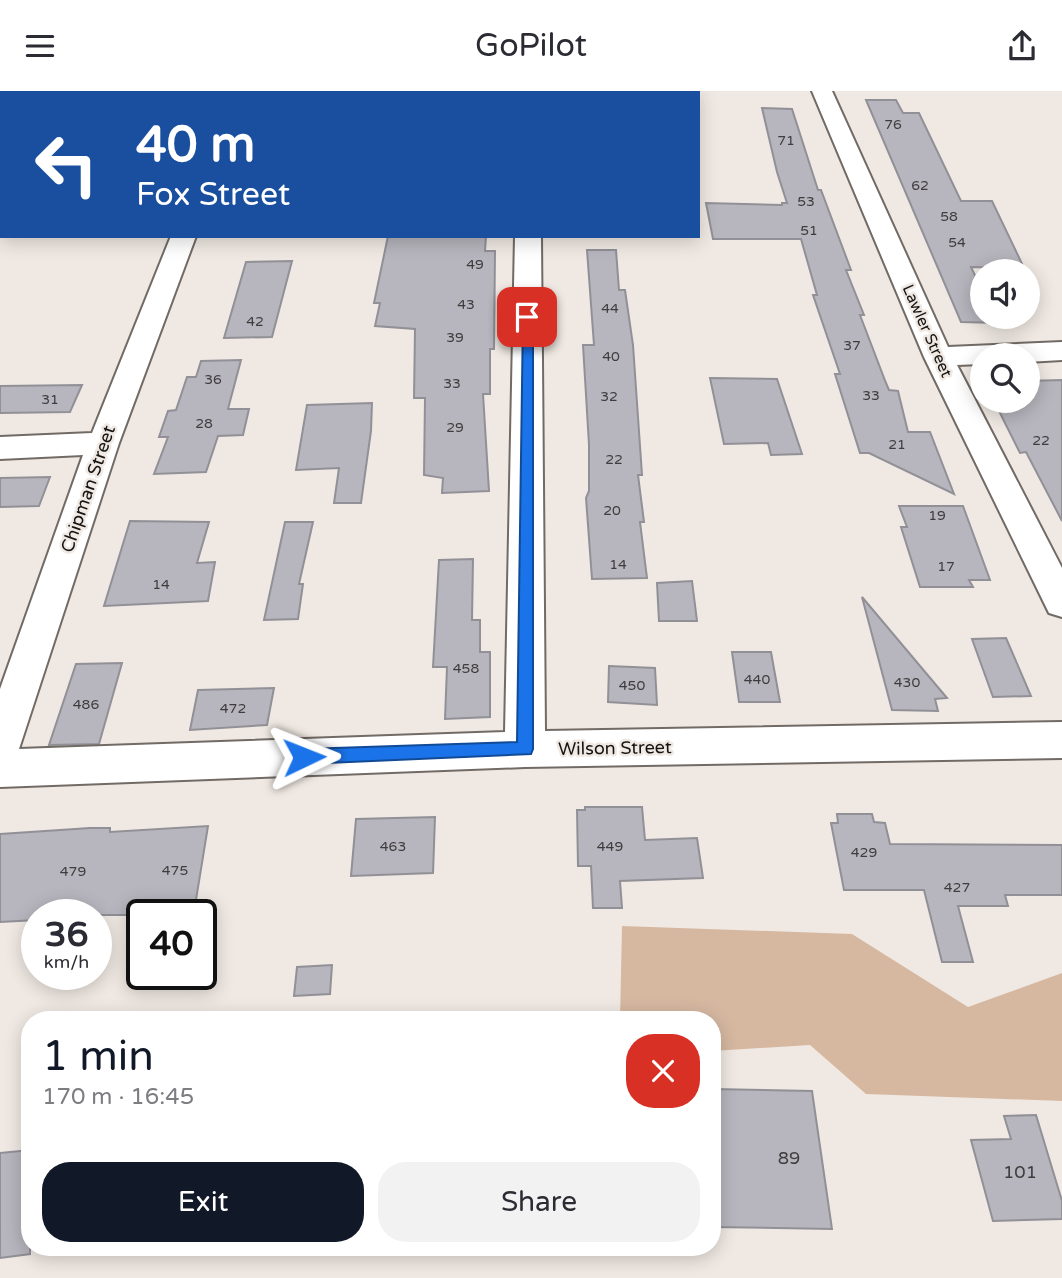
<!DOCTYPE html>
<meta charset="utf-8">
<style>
:root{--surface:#fff;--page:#f2f2f3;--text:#2b2b33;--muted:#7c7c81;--accent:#111827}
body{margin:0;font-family:"Varela Round",sans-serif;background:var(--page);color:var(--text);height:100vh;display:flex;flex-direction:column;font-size:26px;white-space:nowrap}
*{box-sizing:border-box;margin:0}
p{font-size:23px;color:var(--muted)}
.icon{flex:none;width:38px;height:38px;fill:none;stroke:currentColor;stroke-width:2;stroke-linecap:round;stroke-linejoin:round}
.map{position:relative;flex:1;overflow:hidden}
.drawer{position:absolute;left:21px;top:920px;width:700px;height:245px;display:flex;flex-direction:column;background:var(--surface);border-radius:28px;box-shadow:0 4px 18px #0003}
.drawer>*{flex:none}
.banner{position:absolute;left:0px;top:0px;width:700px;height:147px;box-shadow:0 4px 18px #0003;background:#1a4fa0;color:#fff;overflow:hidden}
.tools{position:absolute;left:970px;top:168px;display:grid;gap:14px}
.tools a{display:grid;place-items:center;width:70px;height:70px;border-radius:50%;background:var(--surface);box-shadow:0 4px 18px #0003;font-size:35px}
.speed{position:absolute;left:21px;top:808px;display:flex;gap:14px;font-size:35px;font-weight:700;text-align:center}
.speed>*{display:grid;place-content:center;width:91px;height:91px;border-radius:50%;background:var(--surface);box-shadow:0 4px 18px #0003;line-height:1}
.speed small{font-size:18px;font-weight:400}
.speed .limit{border:4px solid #111;border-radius:10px;background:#fff;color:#111}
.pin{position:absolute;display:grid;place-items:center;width:60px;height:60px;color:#fff;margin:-30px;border-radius:14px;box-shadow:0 4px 10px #0006}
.me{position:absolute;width:77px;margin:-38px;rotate:88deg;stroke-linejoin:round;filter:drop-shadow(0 0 5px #0008)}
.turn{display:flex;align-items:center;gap:24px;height:147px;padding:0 21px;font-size:32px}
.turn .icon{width:91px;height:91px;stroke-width:2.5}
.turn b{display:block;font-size:49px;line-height:60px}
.round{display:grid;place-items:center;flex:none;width:74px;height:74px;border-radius:28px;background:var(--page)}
.summary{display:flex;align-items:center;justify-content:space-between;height:119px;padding:0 21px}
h1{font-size:42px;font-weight:600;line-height:52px;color:var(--accent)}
.primary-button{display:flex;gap:14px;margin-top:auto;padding:14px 21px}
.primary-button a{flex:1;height:80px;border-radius:28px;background:var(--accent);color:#fff;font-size:28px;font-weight:600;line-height:80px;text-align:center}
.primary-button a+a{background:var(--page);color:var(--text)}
header{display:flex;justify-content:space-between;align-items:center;height:91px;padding:0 21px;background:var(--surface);font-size:32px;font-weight:600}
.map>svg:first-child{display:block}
.green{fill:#d6b8a1}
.building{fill:#b7b5bd;stroke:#929097;stroke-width:2}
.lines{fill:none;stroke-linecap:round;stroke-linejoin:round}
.minor-casing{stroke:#716a65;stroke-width:4}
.minor{fill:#fff;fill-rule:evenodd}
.route{fill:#1a73e8;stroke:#114b97;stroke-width:2}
.labels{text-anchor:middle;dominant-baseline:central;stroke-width:5;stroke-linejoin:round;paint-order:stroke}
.number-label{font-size:14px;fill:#3e3c3d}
.far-street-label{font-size:16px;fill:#161412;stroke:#f0e9e3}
.street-label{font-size:18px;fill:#161412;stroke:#f0e9e3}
.near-number-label{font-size:18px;fill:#3e3c3d}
</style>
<header><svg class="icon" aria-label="menu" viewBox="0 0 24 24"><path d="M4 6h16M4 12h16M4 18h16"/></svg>GoPilot<svg class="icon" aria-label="share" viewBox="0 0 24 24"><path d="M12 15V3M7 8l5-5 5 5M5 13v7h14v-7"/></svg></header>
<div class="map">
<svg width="1062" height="1187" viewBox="0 0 1062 1187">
<rect width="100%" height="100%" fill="#f0e9e3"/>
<path class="green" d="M622 835 852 843 968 916 1062 882V1010L866 1003 810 954 712 960V929H620Z"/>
<path class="building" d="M866 9H896L903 22H919L961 110H992L1024 177 971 176 982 199V226H995L998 232 961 231Z
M762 17 792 18 818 99H821L851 179H846L864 224H860L886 292 889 299 898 300 908 341H930L954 403 869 362H860L835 283H840L813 204H817L801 148H713L706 112 782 114V112H787L777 81Z
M388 145H486L485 160H495L494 258H490V303H483L489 400 442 402 443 387 424 384 425 307H414L415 238 375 235 380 212H374Z
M587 159H616L619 199H625L633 254 642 384H638L644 431H640L647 487 592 488 586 407 589 400V354L583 254H594Z
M292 170 272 246 224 247 246 171Z
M241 269 228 318H249L243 344 218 345 206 381 154 383 168 346H159L168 320 176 319 187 286H196L201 270Z
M710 287 777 288 802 363 771 364 768 352 724 353Z
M1062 289V430L1026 361 1020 362 994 310H1027V290Z
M82 294 70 321 0 322V295Z
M372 312 371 340 361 412H334L339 377 296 379 307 314Z
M50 386 39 415 0 416V387Z
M899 415H963L990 489H969L973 496H920L901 436H907Z
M130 430 209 431 197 472 215 471 208 510 104 515Z
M285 431H313L299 493H303L298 528 264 529Z
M473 468 472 529H480V561H490V626L445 628 447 576H433L439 469Z
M692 490 697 530H659L657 492Z
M862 506 947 607 935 608 938 620 892 619Z
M1006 547 1031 605 993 606 972 548Z
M732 561H771L780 611H739Z
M122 572 99 653 49 654 76 573Z
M609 575 655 577 657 614 608 611Z
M274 597 267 634 190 639 198 599Z
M585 716H642L645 749 697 747 703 787 620 790 622 817H593L591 775H578L577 719H585Z
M837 723H872L874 731 885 732 890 753 1062 754V804H1005L1008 815H958L973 871H942L924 799H844L831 732H838Z
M435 726 433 782 351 785 356 728Z
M208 735 194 821 142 824H37V829L0 831V743L90 737H110V741Z
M332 874 330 903 294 905 297 876Z
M712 998 812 1000 832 1138 712 1136Z
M1036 1024 1062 1110V1128L993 1130 971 1049 1011 1048 1004 1025Z
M30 1059V1163L0 1167V1062Z"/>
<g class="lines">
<defs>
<path id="minor" d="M232 0H252L231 2Z
M519 0H539V2H519Z
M812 0H832L948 256 1062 251V269L1027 271V264H982V273L957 274 1062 477V526L1049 522 924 266Z
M171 145H196L119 352 19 658 505 641 515 145H541L545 640 1062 631V667L525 676 0 696V598L83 364 0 368V346L92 342Z"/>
</defs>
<use href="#minor" class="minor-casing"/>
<use href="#minor" class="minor"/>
</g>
<path class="route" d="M523 224 533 226V658L531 663 304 673 298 671 296 666 298 661 304 658 517 651Z"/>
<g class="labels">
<g class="number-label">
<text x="893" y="33">76</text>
<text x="786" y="49">71</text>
<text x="920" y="94">62</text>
<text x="806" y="110">53</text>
<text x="949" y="125">58</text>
<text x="809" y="139">51</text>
<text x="957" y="151">54</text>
<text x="475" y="173">49</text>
<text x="466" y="213">43</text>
<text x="610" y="217">44</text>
<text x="255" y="230">42</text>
<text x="455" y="246">39</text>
<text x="852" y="254">37</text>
<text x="611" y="265">40</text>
<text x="213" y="288">36</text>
<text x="452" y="292">33</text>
<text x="871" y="304">33</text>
<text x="609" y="305">32</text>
<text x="50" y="308">31</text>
<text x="204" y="332">28</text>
<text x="455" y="336">29</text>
<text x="1041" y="349">22</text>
<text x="897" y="353">21</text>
<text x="614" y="368">22</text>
<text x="612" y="419">20</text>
<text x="937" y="424">19</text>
<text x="618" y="473">14</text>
<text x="946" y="475">17</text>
<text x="161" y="493">14</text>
<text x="466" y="577">458</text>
<text x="757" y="588">440</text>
<text x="907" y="591">430</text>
<text x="632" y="594">450</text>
<text x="86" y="613">486</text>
<text x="233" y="617">472</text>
<text x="393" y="755">463</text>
<text x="610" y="755">449</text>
<text x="864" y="761">429</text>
<text x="175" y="779">475</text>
<text x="73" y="780">479</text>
<text x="957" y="796">427</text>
</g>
<g class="far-street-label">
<text transform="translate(927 240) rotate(66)">Lawler Street</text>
</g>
<g class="street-label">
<text transform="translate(88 398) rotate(-71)">Chipman Street</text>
<text transform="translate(615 657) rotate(-1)">Wilson Street</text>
</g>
<g class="near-number-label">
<text x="789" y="1067">89</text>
<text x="1020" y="1081">101</text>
</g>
</g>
</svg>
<div class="tools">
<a><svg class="icon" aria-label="sound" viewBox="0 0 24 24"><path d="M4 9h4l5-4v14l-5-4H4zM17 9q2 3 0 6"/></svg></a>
<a><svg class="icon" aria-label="search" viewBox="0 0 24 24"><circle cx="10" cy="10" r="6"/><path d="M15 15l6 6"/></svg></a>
</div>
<div class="speed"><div>36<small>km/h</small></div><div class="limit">40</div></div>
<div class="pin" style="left:527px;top:226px;background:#d93025"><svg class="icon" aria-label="arrive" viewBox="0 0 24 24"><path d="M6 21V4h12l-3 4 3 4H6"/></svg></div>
<svg class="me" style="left:304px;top:666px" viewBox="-20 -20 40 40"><path d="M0-17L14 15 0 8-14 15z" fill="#1a73e8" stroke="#fff" stroke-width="4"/></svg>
<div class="banner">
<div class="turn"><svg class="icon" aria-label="left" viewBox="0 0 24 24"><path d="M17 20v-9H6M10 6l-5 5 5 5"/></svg><div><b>40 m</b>Fox Street</div></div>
</div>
<section class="drawer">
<div class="summary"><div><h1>1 min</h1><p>170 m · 16:45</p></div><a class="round" style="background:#d93025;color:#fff"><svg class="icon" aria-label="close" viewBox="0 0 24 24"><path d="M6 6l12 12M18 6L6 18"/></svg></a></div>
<div class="primary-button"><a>Exit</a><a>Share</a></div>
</section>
</div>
